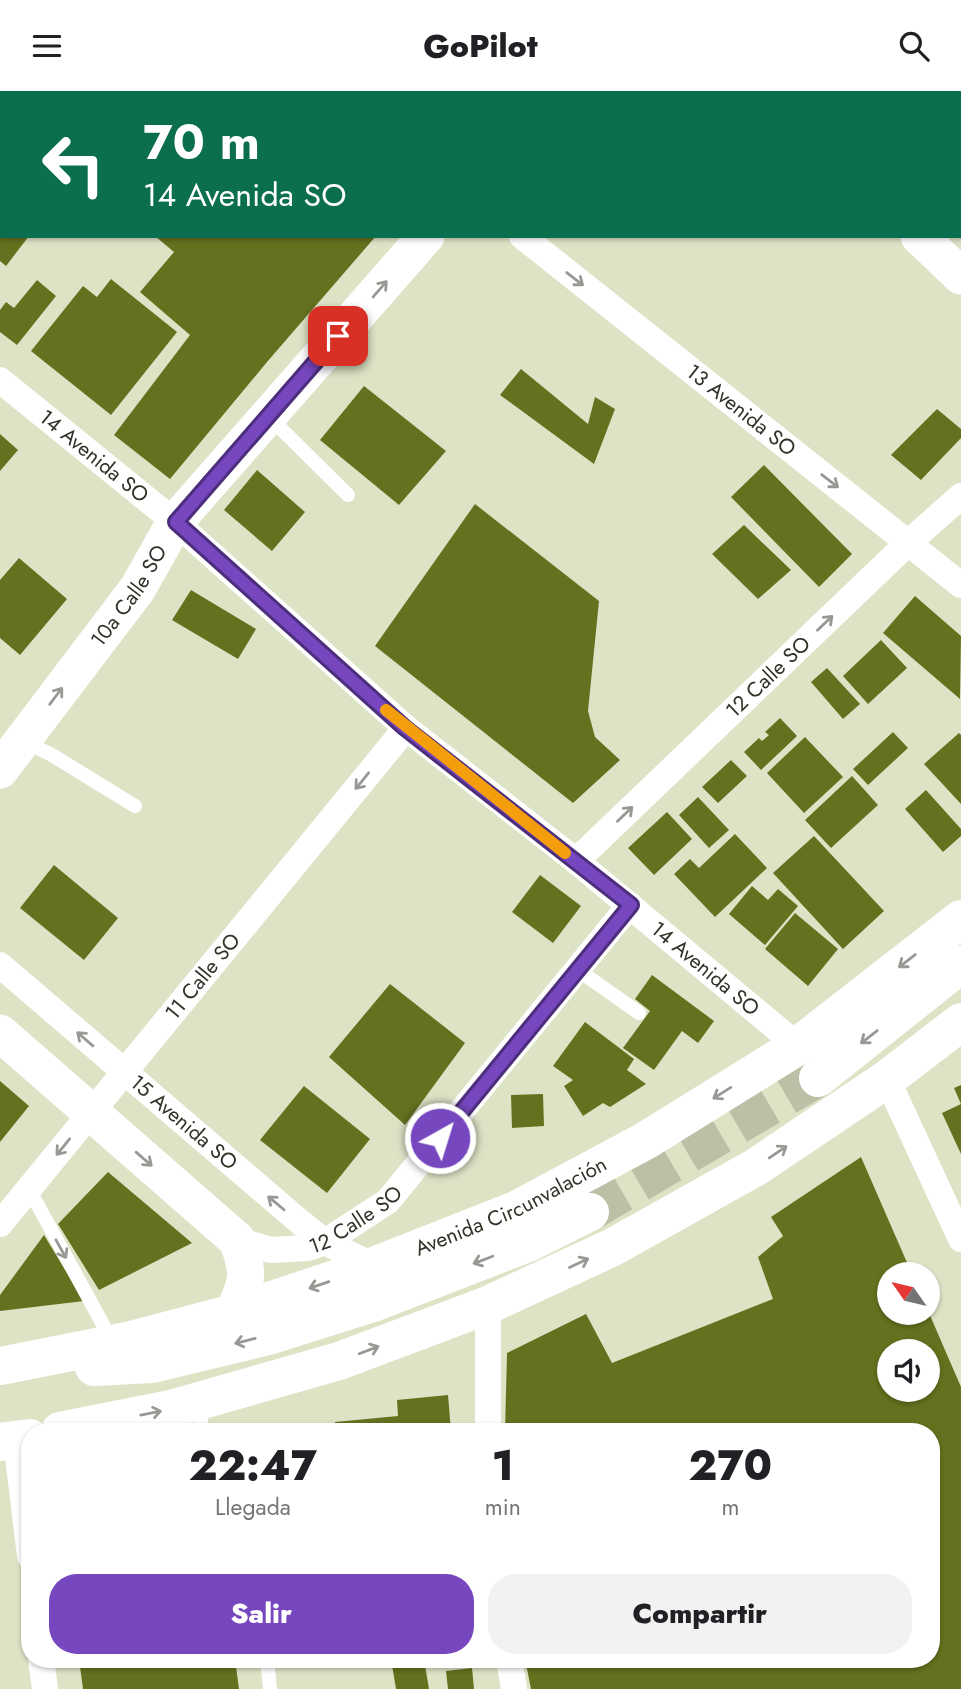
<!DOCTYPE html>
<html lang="es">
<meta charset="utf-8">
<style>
:root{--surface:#fff;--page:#f2f2f2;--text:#202124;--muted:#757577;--accent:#7647bf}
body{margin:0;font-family:Jost,sans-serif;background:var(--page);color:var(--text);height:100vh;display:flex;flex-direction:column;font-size:26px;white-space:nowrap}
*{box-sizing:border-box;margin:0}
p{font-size:23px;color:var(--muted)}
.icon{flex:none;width:38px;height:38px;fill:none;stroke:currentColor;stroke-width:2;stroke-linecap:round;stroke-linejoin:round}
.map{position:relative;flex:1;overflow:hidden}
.sheet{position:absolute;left:21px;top:1332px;width:919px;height:245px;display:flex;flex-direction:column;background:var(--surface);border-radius:28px;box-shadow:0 2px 5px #0004}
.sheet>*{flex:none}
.guide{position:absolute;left:0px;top:0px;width:962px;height:147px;box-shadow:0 2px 5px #0004;background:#0b6e4f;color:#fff;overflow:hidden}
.needle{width:46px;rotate:304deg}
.buttons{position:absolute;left:877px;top:1171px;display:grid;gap:14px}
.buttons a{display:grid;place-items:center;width:63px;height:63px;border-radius:50%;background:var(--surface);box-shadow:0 2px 5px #0004;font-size:35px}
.pin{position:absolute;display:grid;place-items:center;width:60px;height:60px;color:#fff;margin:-30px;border-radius:14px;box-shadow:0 4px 10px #0006}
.me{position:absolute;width:77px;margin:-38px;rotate:39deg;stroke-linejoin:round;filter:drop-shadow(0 0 5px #0008)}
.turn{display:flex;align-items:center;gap:24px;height:147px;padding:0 28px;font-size:32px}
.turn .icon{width:91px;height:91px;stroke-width:2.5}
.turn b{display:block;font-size:49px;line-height:60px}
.eta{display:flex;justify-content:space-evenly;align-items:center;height:119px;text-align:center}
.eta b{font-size:42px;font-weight:800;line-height:49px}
.button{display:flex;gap:14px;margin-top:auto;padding:14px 28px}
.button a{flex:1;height:80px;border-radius:28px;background:var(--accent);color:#fff;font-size:28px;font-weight:800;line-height:80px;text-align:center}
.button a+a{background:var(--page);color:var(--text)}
header{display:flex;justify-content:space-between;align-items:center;height:91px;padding:0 28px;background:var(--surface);font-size:32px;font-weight:800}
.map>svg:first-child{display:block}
.building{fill:#65711e;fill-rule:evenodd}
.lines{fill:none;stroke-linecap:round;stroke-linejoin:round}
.highway-tunnel{stroke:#bbc1a6;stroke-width:38;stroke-dasharray:38 19;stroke-linecap:butt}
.lane{stroke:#fff;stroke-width:14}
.street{stroke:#fff;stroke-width:26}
.secondary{stroke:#fff;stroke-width:37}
.highway{stroke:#fff;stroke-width:38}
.oneway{stroke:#989994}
.route-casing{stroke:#4d2e7c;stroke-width:18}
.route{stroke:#7647bf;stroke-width:12}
.slow{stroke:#f59e0b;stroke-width:12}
.labels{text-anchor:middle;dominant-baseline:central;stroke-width:7;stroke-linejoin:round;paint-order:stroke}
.street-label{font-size:21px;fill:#313328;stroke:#ebf2d3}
</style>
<header><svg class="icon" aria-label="menu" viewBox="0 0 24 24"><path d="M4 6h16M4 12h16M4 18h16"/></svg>GoPilot<svg class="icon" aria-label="search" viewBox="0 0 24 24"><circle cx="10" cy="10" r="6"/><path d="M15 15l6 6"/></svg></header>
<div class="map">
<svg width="961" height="1598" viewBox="0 0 961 1598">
<rect width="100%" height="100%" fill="#dde4c6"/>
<path class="building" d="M0 145H29L6 175 0 170Z
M155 145H376L267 271 170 388 114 344 190 244 140 201 174 161Z
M111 188 177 241 111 324 31 260 83 195 97 206Z
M37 189 56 205 17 254 0 241V219L6 211 14 217Z
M521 278 588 333 595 306 615 318 594 373 500 304Z
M364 295 446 360 399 414 320 349Z
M937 318 961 338V347L921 389 891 364Z
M0 343 18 359 0 380Z
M764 374 852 463 819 496 731 406Z
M257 379 305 421 272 460 224 419Z
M475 413 599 510 588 620 595 646 620 669 573 712 375 555Z
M744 434 791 479 758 508 712 463Z
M19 467 67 508 20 564 0 547V489Z
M191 499 256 538 238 568 172 529Z
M915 505 961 545 960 608 883 542Z
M881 549 907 577 868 613 843 585Z
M827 577 860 613 843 628 811 591Z
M780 627 797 645 761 679 744 661 759 647 762 650 769 644 765 641Z
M893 641 908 657 868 694 853 678Z
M959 642 961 644V713L924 673Z
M805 646 843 686 804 722 767 682Z
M731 669 747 685 718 712 702 696Z
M852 685 878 714 831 757 805 729Z
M926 699 961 738V745L943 761 905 718Z
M698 706 729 739 709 757 679 724Z
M667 721 692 748 654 784 628 757Z
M735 743 767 777 715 826 674 783 690 768 699 777Z
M814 745 884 820 843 858 773 782Z
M54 774 118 827 84 869 20 817Z
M540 784 581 815 553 852 512 821Z
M752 795 768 809 778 798 798 815 765 854 729 823Z
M795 822 838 858 808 895 765 858Z
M652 884 714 930 698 952 682 940 654 979 623 957 650 920 635 908Z
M390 893 465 952 405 1034 329 966Z
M585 931 634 968 627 979 646 993 610 1016 603 1012 583 1025 564 995 573 989 553 975Z
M0 990 29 1015 0 1051Z
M961 994V1063L942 1022 961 1013 954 997Z
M304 995 370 1048 327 1102 260 1049Z
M543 1003 544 1035 512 1037 511 1004Z
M861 1066 912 1183H889V1222H929L961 1296V1598H531L525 1568H931V1340H505L507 1262 586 1223 612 1272 773 1208 758 1166 783 1145 771 1126ZM889 1260H928V1298H889Z
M108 1081 192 1152 99 1199 58 1133Z
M44 1144 84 1210 0 1220V1204Z
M448 1304 451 1340H336L335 1331 398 1325 397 1309Z
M79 1568H235L239 1598H83Z
M391 1568H424L429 1598H396Z
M450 1568H469V1569L450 1573Z
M472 1577 474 1598H448L446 1580Z"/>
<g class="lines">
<path class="highway-tunnel" d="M590 1121 818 987"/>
<path class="lane" d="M269 326 348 404
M24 650 52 664 135 715
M578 879 639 922
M29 1098 112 1250
M199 1312 202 1340
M267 1568 270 1598"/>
<g class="street">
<path d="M337 0 340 2"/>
<path id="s1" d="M522 145 961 494"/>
<path id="s2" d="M0 289 175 431 406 637 576 770 798 955"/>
<path id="s3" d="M576 770 908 452 961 405"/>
<path id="s4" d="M0 874 300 1131 325 1151 374 1175"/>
<path d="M887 988 961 1148"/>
<path id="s5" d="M0 1133 406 637"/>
<path id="s6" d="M237 1149 271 1159 308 1157 325 1151 388 1110 630 814"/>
<path d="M488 1214V1340"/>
<path d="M16 1349 30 1465"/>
<path d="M41 1568 45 1598"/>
<path d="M509 1568 514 1598"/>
</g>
<g class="secondary">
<path d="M766 0 768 2"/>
<path d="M555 2 556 0"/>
<path d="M919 145 961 185"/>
<path id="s7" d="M0 679 138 497 175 431 426 145"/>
<path d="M0 942 237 1149C250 1182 248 1190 233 1222"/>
</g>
<g class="highway">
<path d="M818 987 961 873"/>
<path id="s8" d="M0 1275 127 1250 233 1222 374 1175 516 1119 645 1050 798 955 961 828"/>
<path d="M94 1276 152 1273 272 1244 373 1212 528 1152 590 1121"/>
<path d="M60 1340 171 1318 339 1270 488 1214 613 1156 756 1076 887 988 961 931"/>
<path d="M0 1351 30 1347"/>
</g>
</g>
<defs><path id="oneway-shaft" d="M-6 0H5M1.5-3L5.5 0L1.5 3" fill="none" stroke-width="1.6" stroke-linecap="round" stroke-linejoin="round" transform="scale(1.75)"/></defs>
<g class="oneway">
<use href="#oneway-shaft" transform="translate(575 188) rotate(38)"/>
<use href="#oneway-shaft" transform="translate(380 198) rotate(-49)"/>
<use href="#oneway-shaft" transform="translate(830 390) rotate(38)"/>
<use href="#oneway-shaft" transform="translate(825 532) rotate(-44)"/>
<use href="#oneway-shaft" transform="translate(56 605) rotate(-53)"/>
<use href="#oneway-shaft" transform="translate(362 690) rotate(129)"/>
<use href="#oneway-shaft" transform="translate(625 723) rotate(-44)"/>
<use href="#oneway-shaft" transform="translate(907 870) rotate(142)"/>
<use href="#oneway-shaft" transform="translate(869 946) rotate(142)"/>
<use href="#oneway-shaft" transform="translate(85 948) rotate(-139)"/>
<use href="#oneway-shaft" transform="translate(722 1002) rotate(148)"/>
<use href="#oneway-shaft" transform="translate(63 1056) rotate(129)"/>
<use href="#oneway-shaft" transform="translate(778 1061) rotate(-34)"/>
<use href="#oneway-shaft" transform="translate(144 1068) rotate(41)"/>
<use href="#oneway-shaft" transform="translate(276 1112) rotate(-140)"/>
<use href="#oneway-shaft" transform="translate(61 1158) rotate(61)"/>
<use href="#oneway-shaft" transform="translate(483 1169) rotate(159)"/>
<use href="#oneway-shaft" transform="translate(579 1172) rotate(-25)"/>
<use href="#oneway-shaft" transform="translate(319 1194) rotate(161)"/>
<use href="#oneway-shaft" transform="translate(245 1250) rotate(166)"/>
<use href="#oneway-shaft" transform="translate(369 1259) rotate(-21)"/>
<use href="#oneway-shaft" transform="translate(151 1322) rotate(-11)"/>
</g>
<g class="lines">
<defs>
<path id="route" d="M338 245 176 431 405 637 631 814 440 1047"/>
</defs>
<use href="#route" class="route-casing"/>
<use href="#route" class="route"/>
<path class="slow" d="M386 619 565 762"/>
</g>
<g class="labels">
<g class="street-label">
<text stroke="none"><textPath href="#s1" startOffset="280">13 Avenida SO</textPath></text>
<text stroke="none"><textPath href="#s2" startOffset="121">14 Avenida SO</textPath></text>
<text stroke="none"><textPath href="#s7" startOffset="217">10a Calle SO</textPath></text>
<text stroke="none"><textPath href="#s3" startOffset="266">12 Calle SO</textPath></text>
<text stroke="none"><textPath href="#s2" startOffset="919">14 Avenida SO</textPath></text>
<text stroke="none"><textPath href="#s5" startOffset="320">11 Calle SO</textPath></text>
<text stroke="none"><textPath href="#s4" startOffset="242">15 Avenida SO</textPath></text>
<text stroke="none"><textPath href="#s8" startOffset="537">Avenida Circunvalación</textPath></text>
<text stroke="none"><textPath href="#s6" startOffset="128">12 Calle SO</textPath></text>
</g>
</g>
</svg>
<div class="buttons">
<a><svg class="needle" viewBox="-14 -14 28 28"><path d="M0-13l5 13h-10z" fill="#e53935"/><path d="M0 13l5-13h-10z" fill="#757577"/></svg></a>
<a><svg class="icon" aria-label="sound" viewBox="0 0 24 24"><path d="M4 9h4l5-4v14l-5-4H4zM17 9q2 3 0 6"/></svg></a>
</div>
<div class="pin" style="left:338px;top:245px;background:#d93025"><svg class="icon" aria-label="arrive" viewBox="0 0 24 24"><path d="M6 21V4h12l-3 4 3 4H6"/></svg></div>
<svg class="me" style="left:440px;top:1047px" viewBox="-20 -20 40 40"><circle r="17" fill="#7647bf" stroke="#fff" stroke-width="3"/><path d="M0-11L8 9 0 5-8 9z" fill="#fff"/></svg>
<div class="guide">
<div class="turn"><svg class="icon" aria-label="left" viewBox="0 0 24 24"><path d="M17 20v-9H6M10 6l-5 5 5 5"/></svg><div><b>70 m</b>14 Avenida SO</div></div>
</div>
<section class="sheet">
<div class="eta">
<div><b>22:47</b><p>Llegada</p></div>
<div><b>1</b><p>min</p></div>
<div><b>270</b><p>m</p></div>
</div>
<div class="button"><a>Salir</a><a>Compartir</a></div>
</section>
</div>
